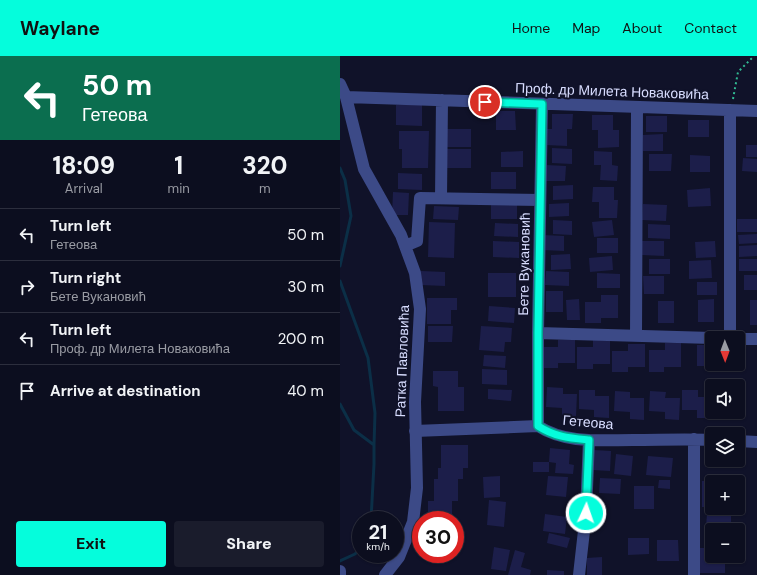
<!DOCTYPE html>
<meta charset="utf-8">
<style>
:root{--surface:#0c0e1f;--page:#1a1c2c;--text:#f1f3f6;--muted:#9a9ca4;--line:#2c2e3d;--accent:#05fddc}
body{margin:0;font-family:"DM Sans",sans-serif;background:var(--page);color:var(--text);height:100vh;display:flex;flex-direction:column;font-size:15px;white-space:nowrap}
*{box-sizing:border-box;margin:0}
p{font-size:13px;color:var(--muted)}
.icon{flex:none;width:22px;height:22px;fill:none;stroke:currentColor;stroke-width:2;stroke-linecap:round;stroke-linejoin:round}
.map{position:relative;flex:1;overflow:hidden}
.panel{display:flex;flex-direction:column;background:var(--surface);width:340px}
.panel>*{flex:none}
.guide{background:#0b6e4f;color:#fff;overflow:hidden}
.needle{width:26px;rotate:179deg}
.buttons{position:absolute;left:365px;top:275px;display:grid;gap:8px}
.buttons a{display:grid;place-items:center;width:40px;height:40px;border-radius:4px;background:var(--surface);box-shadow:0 1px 3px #0004,0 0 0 1px var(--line);font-size:20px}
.speed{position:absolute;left:12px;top:455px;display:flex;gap:8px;font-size:20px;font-weight:700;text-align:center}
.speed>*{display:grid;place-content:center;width:52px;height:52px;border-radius:50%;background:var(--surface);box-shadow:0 1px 3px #0004,0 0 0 1px var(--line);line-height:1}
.speed small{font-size:10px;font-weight:400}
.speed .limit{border:6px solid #d22;background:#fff;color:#111}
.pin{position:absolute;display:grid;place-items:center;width:34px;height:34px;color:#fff;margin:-17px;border:2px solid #fff;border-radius:50%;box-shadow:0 1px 4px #0007}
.me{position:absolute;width:44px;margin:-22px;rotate:3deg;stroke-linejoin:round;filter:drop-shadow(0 0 3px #0008)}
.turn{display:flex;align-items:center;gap:14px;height:84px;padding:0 16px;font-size:18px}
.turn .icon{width:52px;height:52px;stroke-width:2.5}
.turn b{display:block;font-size:28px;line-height:34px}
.eta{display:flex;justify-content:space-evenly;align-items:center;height:68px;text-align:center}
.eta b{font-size:24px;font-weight:800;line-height:28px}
.action{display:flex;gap:8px;margin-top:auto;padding:8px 16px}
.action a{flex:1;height:46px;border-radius:4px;background:var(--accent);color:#111;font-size:16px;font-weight:800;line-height:46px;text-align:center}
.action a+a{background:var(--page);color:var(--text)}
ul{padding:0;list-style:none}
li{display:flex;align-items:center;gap:12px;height:52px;padding:0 16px;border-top:1px solid var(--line)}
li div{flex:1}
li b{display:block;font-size:15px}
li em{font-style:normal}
header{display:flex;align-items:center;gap:24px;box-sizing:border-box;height:56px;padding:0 20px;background:var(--accent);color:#111}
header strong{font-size:19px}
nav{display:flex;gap:22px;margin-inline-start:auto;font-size:14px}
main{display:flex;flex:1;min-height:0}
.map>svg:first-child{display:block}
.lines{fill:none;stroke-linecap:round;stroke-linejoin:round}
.stream{stroke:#0b2f47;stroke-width:3}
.building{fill:#1c1e4a}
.path{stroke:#31ba92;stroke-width:2;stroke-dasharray:2 3;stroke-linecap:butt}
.minor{stroke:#3c4a87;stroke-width:12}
.route-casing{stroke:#03a48f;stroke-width:10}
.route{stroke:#05fddc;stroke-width:7}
.labels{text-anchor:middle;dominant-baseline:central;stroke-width:4;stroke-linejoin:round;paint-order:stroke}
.street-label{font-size:14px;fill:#d8ddff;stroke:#101229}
</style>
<header>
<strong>Waylane</strong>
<nav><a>Home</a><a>Map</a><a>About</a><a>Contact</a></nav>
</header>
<main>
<section class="panel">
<div class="guide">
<div class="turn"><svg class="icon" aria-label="left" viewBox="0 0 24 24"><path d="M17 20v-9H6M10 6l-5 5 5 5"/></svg><div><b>50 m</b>Гетеова</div></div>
</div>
<div class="eta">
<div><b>18:09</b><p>Arrival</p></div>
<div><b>1</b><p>min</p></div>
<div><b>320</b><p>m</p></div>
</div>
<ul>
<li><svg class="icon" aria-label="left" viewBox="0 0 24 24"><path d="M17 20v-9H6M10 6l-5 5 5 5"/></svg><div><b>Turn left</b><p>Гетеова</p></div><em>50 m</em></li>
<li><svg class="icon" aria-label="right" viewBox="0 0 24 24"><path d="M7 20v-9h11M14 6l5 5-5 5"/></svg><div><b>Turn right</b><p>Бете Вукановић</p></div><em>30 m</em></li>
<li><svg class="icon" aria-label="left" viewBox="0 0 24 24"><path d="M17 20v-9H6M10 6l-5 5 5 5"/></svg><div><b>Turn left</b><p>Проф. др Милета Новаковића</p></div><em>200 m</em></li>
<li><svg class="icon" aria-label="arrive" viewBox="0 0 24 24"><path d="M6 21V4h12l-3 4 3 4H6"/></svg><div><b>Arrive at destination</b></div><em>40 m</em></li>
</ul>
<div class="action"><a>Exit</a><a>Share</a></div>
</section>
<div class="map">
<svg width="417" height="519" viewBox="0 0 417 519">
<rect width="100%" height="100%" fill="#101229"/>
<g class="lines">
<path class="stream" d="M0 112 5 124 11 160 0 210
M0 225 28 302 35 357 34 389
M0 348 14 374 34 389V408L31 464
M0 505 15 498 21 492"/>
</g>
<path class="building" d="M56 49H82V70L56 69Z
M156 55H175L176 74H156Z
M212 58H233L232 73H227V90L206 89 207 73H212Z
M252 59H273V74H279V91L258 92V74H252Z
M306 60H327V76H306Z
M348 64H369V81H348Z
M106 73H131V91H106Z
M59 75H89L88 112H62V93H59Z
M323 78V95H303V79Z
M406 89H417V101H406Z
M212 92 232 93V108L212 107Z
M106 93H131V112H106Z
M183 95V111H161V96Z
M254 95 272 96V109L278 110 277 125 260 124 261 109H254Z
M309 98H332L331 115H309Z
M350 99 370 100V116H350Z
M403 102 417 103V116L402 115Z
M206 109 226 110 225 125H206Z
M151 116H176V133H151Z
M58 117 82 118V134L58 133Z
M233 129V143L213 144V130Z
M253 131H274V144H278L277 162H259V146H252Z
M370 132 371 150 348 151 347 134Z
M53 136 69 137 68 159H52Z
M151 147H177V163H151Z
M229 147V160L209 161V148Z
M303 148 327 149 326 165 302 164Z
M94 150 119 151 118 164 93 163Z
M397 163H417V176H397Z
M213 164 232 165V179L213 178Z
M272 164 274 179 254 181 252 166Z
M89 166 115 167 114 202 88 201Z
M155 167 178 168V181L154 180Z
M308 168 330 169V183L308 182Z
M417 178V187L399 188 398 179Z
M203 179 224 180V195L203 194Z
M257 182H278V197H257Z
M153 185 179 186V202L153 201Z
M302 185H324V200L302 199Z
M375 185 376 201 356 202 355 186Z
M417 189V200L399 201V190Z
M230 198 231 213 211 214V199Z
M272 200 273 214 250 216 249 202Z
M309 203H330V218H309Z
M399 203H417V215H399Z
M371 204 372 222 349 223V205Z
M81 215 105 216V230L81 229Z
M206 215 229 216V230L205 229Z
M148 217H176V241H148Z
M257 217 280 218V232H257Z
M404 219H417V234H404Z
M303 220H324V238H304Z
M357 226H377V239H357Z
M206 235H223V256H206Z
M261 239H278V262H261V267H245V246H261Z
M87 242H117V254H111V268H87Z
M239 243 240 264H227L226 244Z
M374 243V266H358V244Z
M410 244H417V269H410Z
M318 245H334V267H318Z
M149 250 175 252 174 267 148 265Z
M88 270H113L112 286H88Z
M141 270 172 272 171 286H165L164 296 139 294Z
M218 284H235V307H218V312H202V291H218Z
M253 284 270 285V308H253V313H237V291H253Z
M325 287H341V311H324V316H309V294H325Z
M288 288H305V311H288V316H272V295H288Z
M357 289H372V308H373V310H357Z
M144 299 166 300 165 312 143 310Z
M142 313 167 314V329L142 328Z
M93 315H118V331H124V355H98V331L93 330Z
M207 331 223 332V338H237L236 360 222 359V352L206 351Z
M148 333 172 334 171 345 148 343Z
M239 334H255V340H269V362L254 361V354L239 353Z
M342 334H358V341H372V362H357V354H342Z
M275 335 290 336V342H304V364L290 363V356L274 355Z
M310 335 326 336 325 342H340L339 364 325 363V356L309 355Z
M101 389H128V412H123V423H118V445H112V459H88V445H94V423H98V412H101Z
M210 392 230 394 229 408 234 409 233 418 215 417 216 407 209 406Z
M254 394 271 395 270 415 253 414Z
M276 398 293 400 291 420 274 418Z
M308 400 333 402 331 421 306 419Z
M193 406H209V416H193Z
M160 420V441L144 442 143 421Z
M208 420 228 421 226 441 206 439Z
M260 422 281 423 280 438 259 437Z
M319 424H330V433L318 432Z
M362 425H372V451H362Z
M294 430H314V453H294Z
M149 444 166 446 164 471 147 469Z
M205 458 227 461 225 478 203 475Z
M367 458 391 459V474H372V484L365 483Z
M209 477 230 482 227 492 207 487Z
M288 482H309V498L288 499Z
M317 484H338L339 505H317Z
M154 491 170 494 166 515 151 513Z
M360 492H372V500H385V517H360Z
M175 494 185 497 181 511 191 514 190 519H168Z
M262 501V519H247V502Z
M207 514 224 515V519H207Z"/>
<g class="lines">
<path class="path" d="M393 43 398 16 414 0"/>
<path class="minor" d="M0 28 6 41 24 113 61 179 75 217 80 253 75 346 77 432 73 466 59 501 45 519
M6 41 417 55
M390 54V282
M101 142 102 44
M65 190 77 185 80 142 200 144
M198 277 372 282
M296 280 297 52
M398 283H417
M198 370V277L202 48
M75 375 198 370C226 388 260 384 293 384 319 384 346 383 372 384
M354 383V519
M398 385 417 386
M0 515V519
M239 519 246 457 249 384"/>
</g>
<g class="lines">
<defs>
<path id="route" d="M145 46 202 48 198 277V370C215 381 229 382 249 384L246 457"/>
</defs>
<use href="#route" class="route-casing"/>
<use href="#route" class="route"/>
</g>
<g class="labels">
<g class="street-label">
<text transform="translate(272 35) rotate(2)">Проф. др Милета Новаковића</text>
<text transform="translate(184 208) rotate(-89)">Бете Вукановић</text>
<text transform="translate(62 305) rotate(-88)">Ратка Павловића</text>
<text transform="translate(248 366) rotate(5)">Гетеова</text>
</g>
</g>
</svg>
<div class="buttons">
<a><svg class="needle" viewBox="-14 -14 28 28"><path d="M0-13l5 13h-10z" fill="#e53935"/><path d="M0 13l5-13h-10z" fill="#9a9ca4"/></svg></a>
<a><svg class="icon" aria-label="sound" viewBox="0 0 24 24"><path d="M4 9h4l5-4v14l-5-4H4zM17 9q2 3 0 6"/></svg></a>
<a><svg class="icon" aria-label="layers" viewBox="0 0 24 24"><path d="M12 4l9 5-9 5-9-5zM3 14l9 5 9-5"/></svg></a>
<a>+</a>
<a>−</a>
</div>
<div class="speed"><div>21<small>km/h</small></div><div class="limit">30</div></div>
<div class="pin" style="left:145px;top:46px;background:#d93025"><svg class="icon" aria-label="arrive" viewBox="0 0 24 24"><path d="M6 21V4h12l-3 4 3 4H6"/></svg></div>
<svg class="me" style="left:246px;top:457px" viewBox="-20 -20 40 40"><circle r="17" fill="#05fddc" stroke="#fff" stroke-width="3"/><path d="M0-11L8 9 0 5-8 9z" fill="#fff"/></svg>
</div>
</main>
